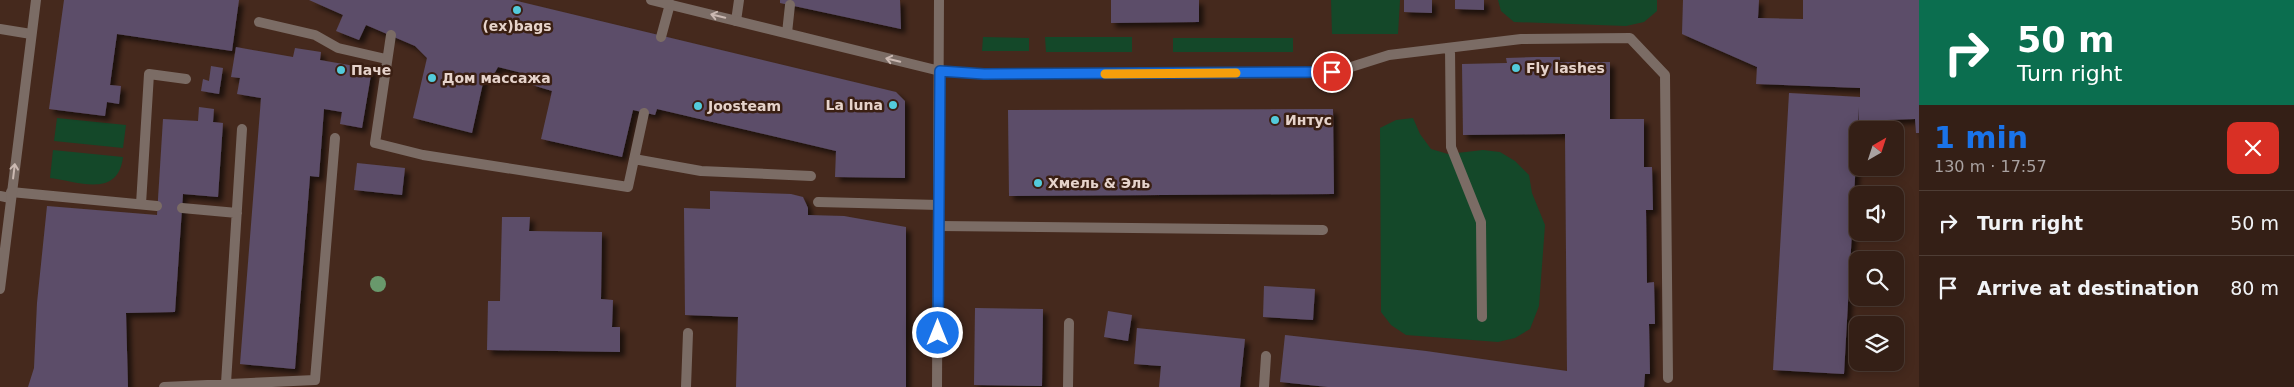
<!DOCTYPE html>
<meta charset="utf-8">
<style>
:root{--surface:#341f16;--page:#3c271f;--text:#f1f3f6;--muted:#a9a2a1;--line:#4e3d35;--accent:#1a73e8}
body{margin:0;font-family:"DejaVu Sans",sans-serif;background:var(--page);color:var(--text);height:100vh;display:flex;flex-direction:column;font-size:19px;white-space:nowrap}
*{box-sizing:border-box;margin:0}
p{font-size:16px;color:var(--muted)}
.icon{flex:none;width:28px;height:28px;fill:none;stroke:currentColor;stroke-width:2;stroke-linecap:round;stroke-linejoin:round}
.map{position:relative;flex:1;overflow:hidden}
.sheet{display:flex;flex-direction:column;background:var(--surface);width:375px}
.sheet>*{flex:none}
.top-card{background:#0b6e4f;color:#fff;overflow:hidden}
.needle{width:32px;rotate:39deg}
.buttons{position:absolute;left:1849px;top:121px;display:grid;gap:10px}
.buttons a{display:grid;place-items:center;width:55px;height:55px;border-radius:10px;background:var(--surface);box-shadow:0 2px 12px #0003,0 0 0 1px var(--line);font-size:25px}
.pin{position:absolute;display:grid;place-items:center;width:42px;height:42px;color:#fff;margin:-21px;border:2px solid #fff;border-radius:50%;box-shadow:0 1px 5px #0007}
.me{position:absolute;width:55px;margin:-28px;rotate:0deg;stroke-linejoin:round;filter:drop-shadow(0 0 4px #0008)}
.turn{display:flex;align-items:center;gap:18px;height:105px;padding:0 15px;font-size:22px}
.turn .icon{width:65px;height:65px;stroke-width:2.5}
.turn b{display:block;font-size:35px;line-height:42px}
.round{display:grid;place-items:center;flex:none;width:52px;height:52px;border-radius:10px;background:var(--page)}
.summary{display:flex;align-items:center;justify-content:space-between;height:85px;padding:0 15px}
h1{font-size:30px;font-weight:700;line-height:38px;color:var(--accent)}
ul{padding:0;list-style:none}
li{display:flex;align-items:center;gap:15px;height:65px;padding:0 15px;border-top:1px solid var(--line)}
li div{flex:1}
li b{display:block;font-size:19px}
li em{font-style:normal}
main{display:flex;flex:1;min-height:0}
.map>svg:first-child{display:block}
.green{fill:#144829}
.building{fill:#5c4e69;filter:url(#shadow)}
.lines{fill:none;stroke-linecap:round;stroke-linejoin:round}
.lane{stroke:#7b6c65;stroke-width:10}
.street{stroke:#7b6c65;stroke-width:10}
.tree{fill:#69996c}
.oneway{stroke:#cbb9b2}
.route-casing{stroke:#114b97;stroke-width:12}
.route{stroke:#1a73e8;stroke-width:9}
.slow{stroke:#f59e0b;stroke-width:9}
.poi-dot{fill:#53cbdb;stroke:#3a1f13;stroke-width:2}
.labels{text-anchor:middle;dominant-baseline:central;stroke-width:5;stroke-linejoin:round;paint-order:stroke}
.poi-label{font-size:14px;font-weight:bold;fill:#e6d3cb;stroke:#3a1f13;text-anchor:start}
</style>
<main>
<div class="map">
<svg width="1919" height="387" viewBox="0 0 1919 387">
<defs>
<filter id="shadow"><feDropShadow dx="4.5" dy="4.5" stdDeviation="2.5" flood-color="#0009"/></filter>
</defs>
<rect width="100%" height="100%" fill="#45291d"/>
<path class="green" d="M1331 0H1400L1398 34H1332Z
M1498 0H1657V11L1644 22 1626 26 1514 22 1501 11Z
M983 37 1029 38V51H982Z
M1045 37H1132V52H1046Z
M1173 38H1293V52H1173Z
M57 118 126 125 123 148 54 141Z
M1413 118 1420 134 1431 149 1448 154 1483 150 1500 152 1515 161 1529 175 1532 193 1545 225 1539 306 1530 329 1515 338 1498 342 1406 335 1391 325 1381 312 1380 128 1396 120Z
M53 150 123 157C118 198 80 182 50 178Z"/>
<path class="building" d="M64 0H239L232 51 117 34 110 85 121 86 119 104 107 102 105 116 49 109Z
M309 0H513L896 92 905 101V178L835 177 836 151 657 109 655 115 633 110 622 157 541 139 552 91 532 85 534 76 498 67 493 76 485 74 472 133 413 118 427 58 415 46 366 25 359 40 336 31 343 15Z
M780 0H900L901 29 780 3Z
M1111 0H1199V22L1111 23Z
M1404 0H1432V13L1404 12Z
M1455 0H1484V10L1455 9Z
M1683 0H1759L1758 18 1803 19V0H1919V133H1916L1915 119 1859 121V107L1844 374 1773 370 1789 93 1860 97V88L1756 84 1757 67 1682 34Z
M236 47 293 57 295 48 321 52 320 60 372 69 362 128 340 124 342 112 324 109 319 177 310 176 295 369 240 364 261 98 237 94 240 78 231 77Z
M1536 57H1560V62H1610V119H1644V167H1652L1653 210H1646L1647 283 1654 282 1655 324H1649L1650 374H1645L1644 387H1328L1280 382 1285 335 1426 351 1567 371 1565 134 1463 135 1462 64 1507 63 1506 58Z
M211 66 223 68 219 94 201 91 203 79 209 81Z
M199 107 214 109 213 122 223 123 218 197 183 194 175 312 126 313 128 387H28L34 368 37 303 47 206 157 215 163 119 198 121Z
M1333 109 1334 194 1009 196 1008 110Z
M357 163 405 168 402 195 354 190Z
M710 191 791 194 803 197 808 208V215L844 216 906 227V387H736L738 317 685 315 684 208 710 209Z
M502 217H530L529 231 602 232 601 299 613 300 612 327H620V352L487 350 488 301H500Z
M1264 286 1315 289 1313 320 1263 317Z
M975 308 1043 309 1042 386 974 385Z
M1108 311 1132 315 1128 341 1104 337Z
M1137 328 1245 339 1240 387H1159L1161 366 1134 364Z"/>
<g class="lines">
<path class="lane" d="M736 21 739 0
M259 22 315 35 338 48 386 59
M0 29 31 34
M787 33 790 5
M391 35 375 143 423 155 628 187 644 113
M661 37 670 4
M1450 48 1451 147 1481 222 1482 317
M1332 73 1389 55 1521 39 1630 38 1665 75 1668 378
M634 159 701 171 811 176
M11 192 157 206
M0 196 10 198
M818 202 939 205
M141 204 149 74 186 79
M182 208 237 213
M939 226 1323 230
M226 383 242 129
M164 387 315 380 335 138
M686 387 688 333
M1068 387 1069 323
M1264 387 1266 356"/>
<path class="street" d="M651 0 940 71 984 74 1332 73
M0 289 36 0
M937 387 939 0"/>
</g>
<circle class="tree" cx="378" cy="284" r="8"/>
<defs><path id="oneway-shaft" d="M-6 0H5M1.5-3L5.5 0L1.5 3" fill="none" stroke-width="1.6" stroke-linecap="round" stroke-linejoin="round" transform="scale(1.25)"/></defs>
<g class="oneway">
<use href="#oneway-shaft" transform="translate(718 16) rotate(-166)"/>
<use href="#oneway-shaft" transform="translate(893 60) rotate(-166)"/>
<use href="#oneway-shaft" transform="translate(14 171) rotate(-83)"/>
</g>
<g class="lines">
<defs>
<path id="route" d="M938 333 940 71 984 74 1332 72"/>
</defs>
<use href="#route" class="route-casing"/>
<use href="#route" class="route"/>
<path class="slow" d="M1105 74 1236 73"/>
</g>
<g class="poi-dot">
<circle cx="517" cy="10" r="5"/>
<circle cx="1516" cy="68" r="5"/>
<circle cx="341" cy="70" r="5"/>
<circle cx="432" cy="78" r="5"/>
<circle cx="893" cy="105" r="5"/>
<circle cx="698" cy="106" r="5"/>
<circle cx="1275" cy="120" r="5"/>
<circle cx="1038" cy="183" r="5"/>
</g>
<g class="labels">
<g class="poi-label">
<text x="517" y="26" text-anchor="middle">(ex)bags</text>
<text x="1526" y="68">Fly lashes</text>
<text x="351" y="70">Паче</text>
<text x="442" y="78">Дом массажа</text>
<text x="883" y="105" text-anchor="end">La luna</text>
<text x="708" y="106">Joosteam</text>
<text x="1285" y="120">Интус</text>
<text x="1048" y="183">Хмель &amp; Эль</text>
</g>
</g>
</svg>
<div class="buttons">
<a><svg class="needle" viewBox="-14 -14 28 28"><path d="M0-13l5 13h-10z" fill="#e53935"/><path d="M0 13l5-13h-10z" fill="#a9a2a1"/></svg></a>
<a><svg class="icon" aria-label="sound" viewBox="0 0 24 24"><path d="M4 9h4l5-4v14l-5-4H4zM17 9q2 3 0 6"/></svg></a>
<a><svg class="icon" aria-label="search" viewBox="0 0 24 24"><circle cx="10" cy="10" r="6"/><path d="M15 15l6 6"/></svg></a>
<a><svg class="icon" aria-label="layers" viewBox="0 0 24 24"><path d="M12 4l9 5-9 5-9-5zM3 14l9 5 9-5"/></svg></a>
</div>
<div class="pin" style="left:1332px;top:72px;background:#d93025"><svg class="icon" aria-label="arrive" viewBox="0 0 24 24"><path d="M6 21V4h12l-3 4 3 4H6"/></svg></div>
<svg class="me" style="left:938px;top:333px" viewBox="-20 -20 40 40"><circle r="17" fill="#1a73e8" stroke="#fff" stroke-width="3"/><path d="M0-11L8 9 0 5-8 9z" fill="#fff"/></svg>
</div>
<section class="sheet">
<div class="top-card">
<div class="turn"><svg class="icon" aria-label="right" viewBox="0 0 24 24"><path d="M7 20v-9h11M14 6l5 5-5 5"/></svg><div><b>50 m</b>Turn right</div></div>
</div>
<div class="summary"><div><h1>1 min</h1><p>130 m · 17:57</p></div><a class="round" style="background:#d93025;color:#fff"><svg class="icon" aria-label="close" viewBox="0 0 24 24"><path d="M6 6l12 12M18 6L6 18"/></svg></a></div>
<ul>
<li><svg class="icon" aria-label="right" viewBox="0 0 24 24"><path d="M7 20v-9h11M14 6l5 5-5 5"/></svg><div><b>Turn right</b></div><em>50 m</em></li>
<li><svg class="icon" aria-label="arrive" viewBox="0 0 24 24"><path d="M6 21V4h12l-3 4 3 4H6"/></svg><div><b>Arrive at destination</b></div><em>80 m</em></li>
</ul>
</section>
</main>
